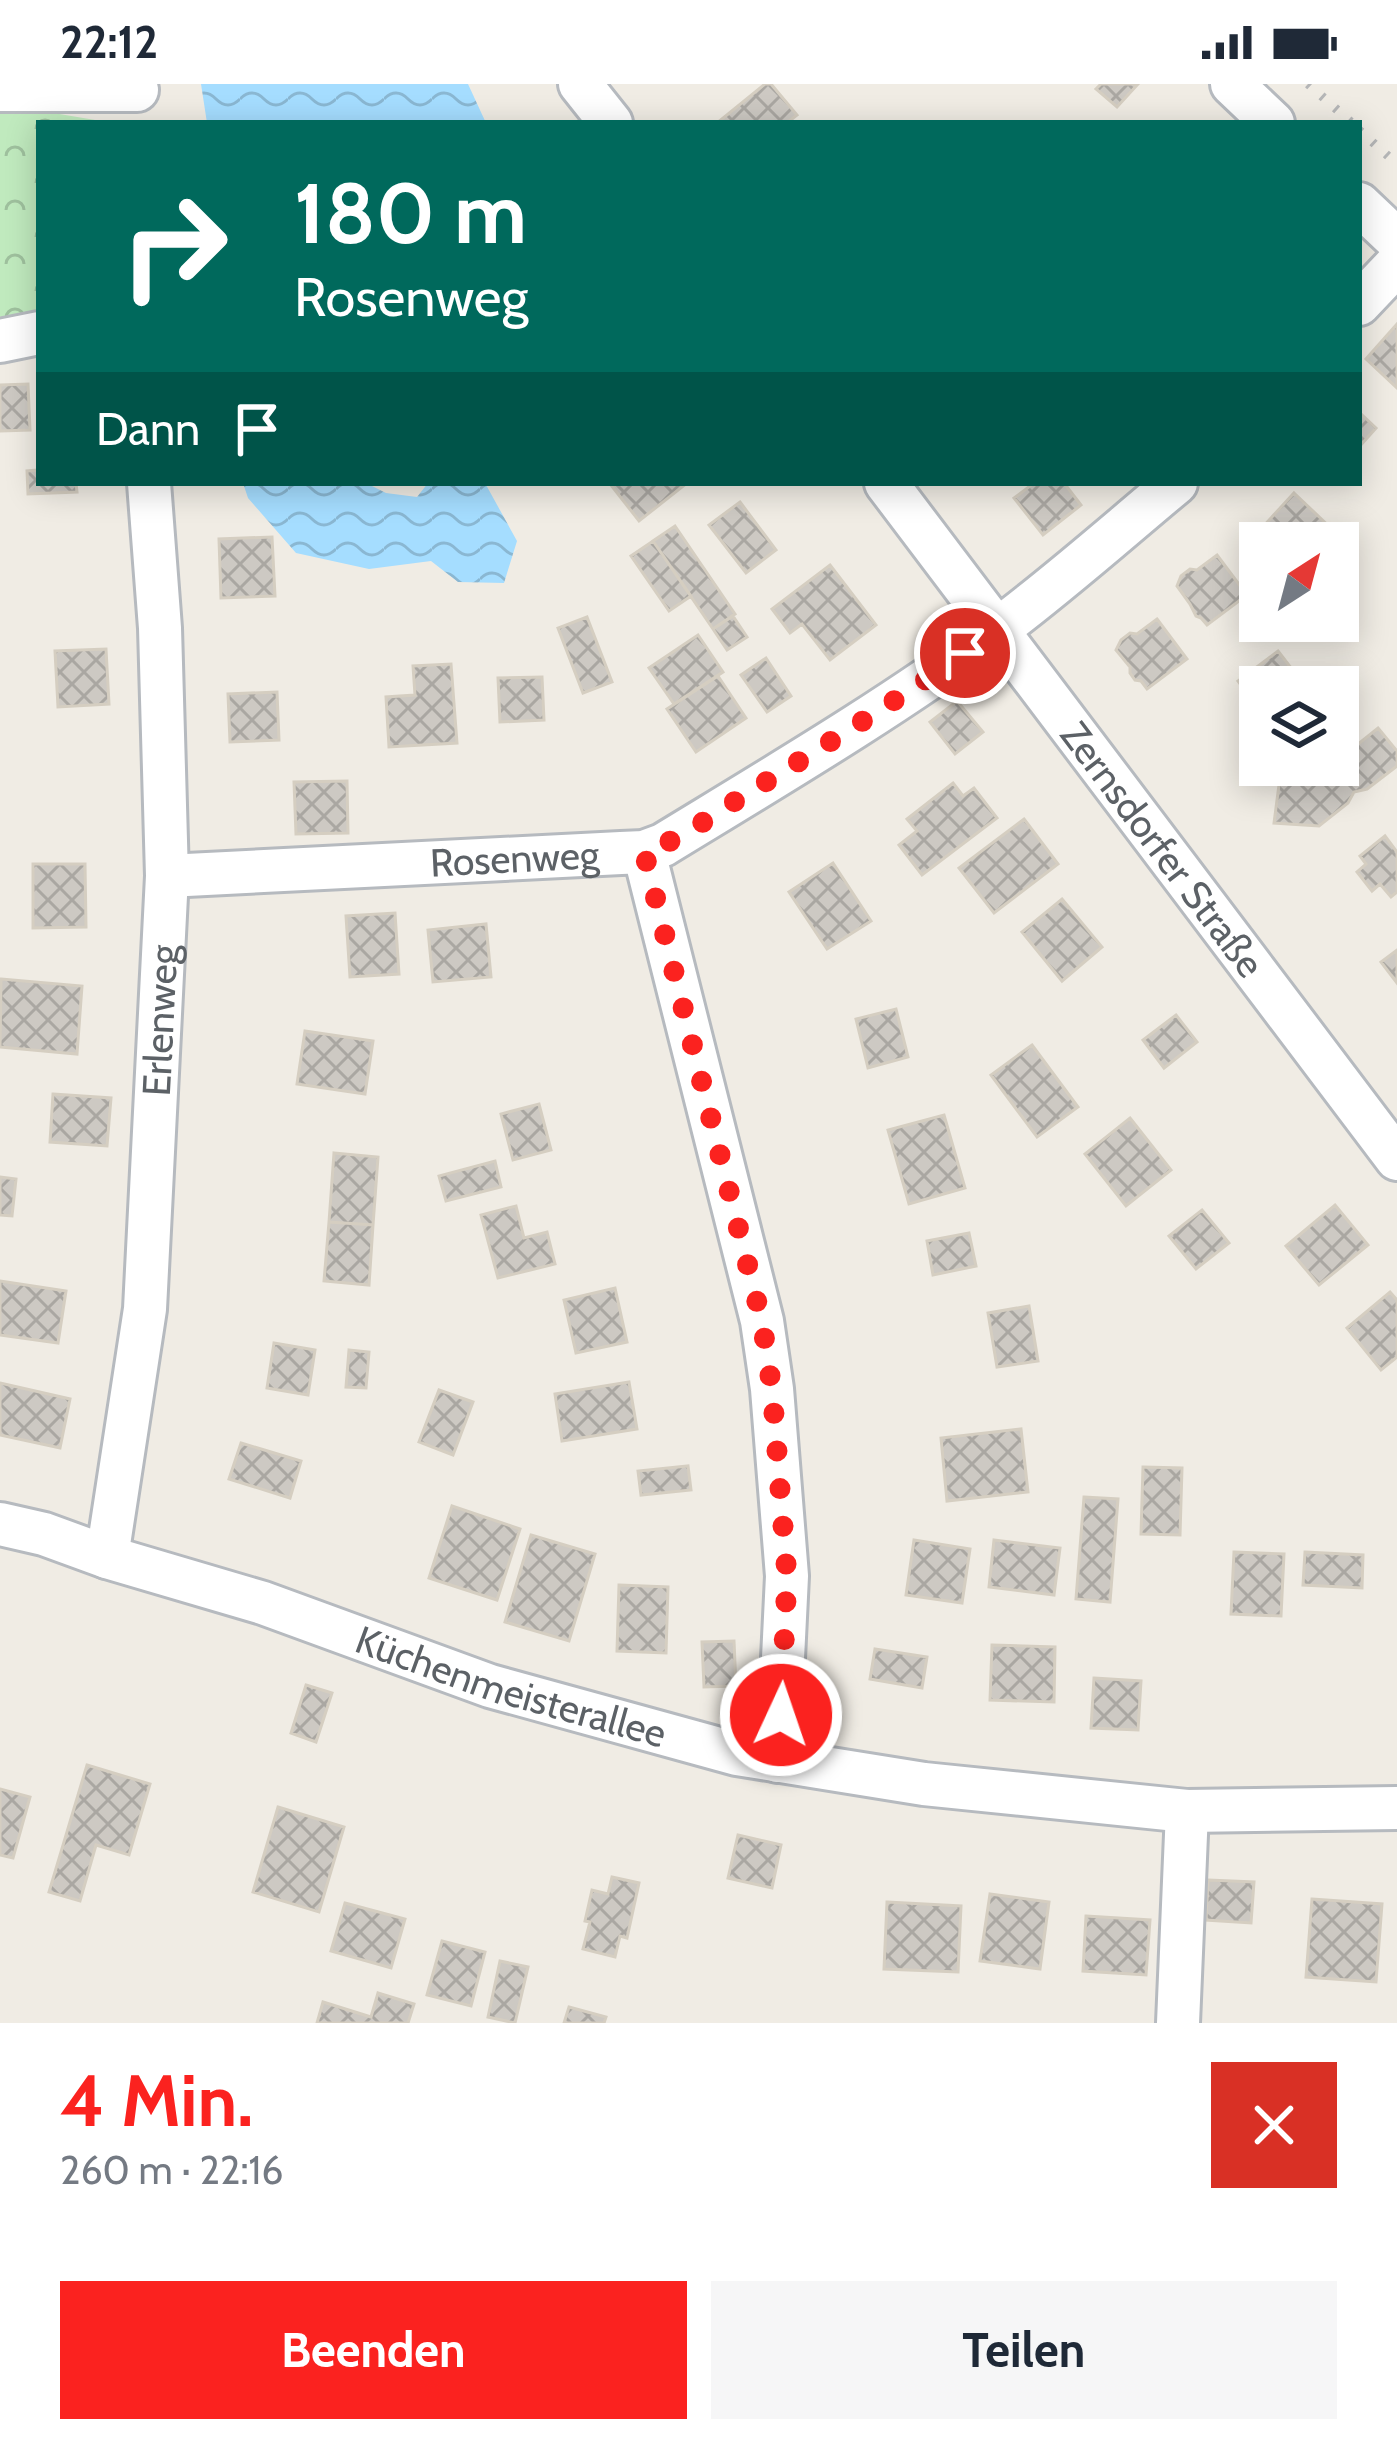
<!DOCTYPE html>
<html lang="de">
<meta charset="utf-8">
<style>
:root{--surface:#fff;--page:#f6f6f7;--text:#1f2937;--muted:#747a83;--accent:#fb221f}
body{margin:0;font-family:Cabin,sans-serif;background:var(--page);color:var(--text);height:100vh;display:flex;flex-direction:column;font-size:45px;white-space:nowrap}
*{box-sizing:border-box;margin:0}
p{font-size:39px;color:var(--muted)}
.icon{flex:none;width:66px;height:66px;fill:none;stroke:currentColor;stroke-width:2;stroke-linecap:round;stroke-linejoin:round}
.map{position:relative;height:1939px;overflow:hidden}
.drawer{display:flex;flex-direction:column;background:var(--surface);flex:1}
.drawer>*{flex:none}
.banner{position:absolute;left:36px;top:36px;width:1326px;height:366px;border-radius:0px;box-shadow:0 6px 30px #0003;background:#00695c;color:#fff;overflow:hidden}
.needle{width:78px;rotate:36deg}
.fabs{position:absolute;left:1239px;top:438px;display:grid;gap:24px}
.fabs a{display:grid;place-items:center;width:120px;height:120px;border-radius:0px;background:var(--surface);box-shadow:0 6px 30px #0003;font-size:60px}
.pin{position:absolute;display:grid;place-items:center;width:102px;height:102px;color:#fff;margin:-51px;border:6px solid #fff;border-radius:50%;box-shadow:0 3px 12px #0007}
.me{position:absolute;width:132px;margin:-66px;rotate:3deg;stroke-linejoin:round;filter:drop-shadow(0 0 9px #0008)}
.turn{display:flex;align-items:center;gap:42px;height:252px;padding:0 60px;font-size:54px}
.turn .icon{width:156px;height:156px;stroke-width:2.5}
.turn b{display:block;font-size:84px;line-height:102px}
.then{display:flex;align-items:center;height:114px;padding:0 60px;background:#0003;gap:24px;font-size:45px}
.round{display:grid;place-items:center;flex:none;width:126px;height:126px;border-radius:0px;background:var(--page)}
.summary{display:flex;align-items:center;justify-content:space-between;height:204px;padding:0 60px}
h1{font-size:72px;font-weight:700;line-height:90px;color:var(--accent)}
.primary-button{display:flex;gap:24px;margin-top:auto;padding:24px 60px}
.primary-button a{flex:1;height:138px;border-radius:0px;background:var(--accent);color:#fff;font-size:48px;font-weight:700;line-height:138px;text-align:center}
.primary-button a+a{background:var(--page);color:var(--text)}
.status{display:flex;justify-content:space-between;align-items:center;height:84px;padding:0 60px;background:var(--surface);direction:ltr}
.status svg{height:33px;fill:currentColor}
.map>svg:first-child{display:block}
.forest{fill:url(#forest-crowns)}
.water{fill:url(#water-waves)}
.building{fill:url(#building-cross-hatch);stroke:#d5cec1;stroke-width:3}
.lines{fill:none;stroke-linecap:round;stroke-linejoin:round}
.minor-casing{stroke:#b6babf;stroke-width:48}
.minor{stroke:#fff;stroke-width:42}
.rail{stroke:#b5b6b7;stroke-width:9;stroke-dasharray:3 15;stroke-linecap:butt}
.route{stroke:#fb221f;stroke-width:21;stroke-dasharray:0 37.8}
.labels{text-anchor:middle;dominant-baseline:central;stroke-width:9;stroke-linejoin:round;paint-order:stroke}
.street-label{font-size:39px;fill:#5c6166;stroke:#fff}
</style>
<div class="status"><b>22:12</b><svg viewBox="0 0 49 12"><path d="M0 12V9h3v3zM5 12V6h3v6zM10 12V3h3v9zM15 12V0h3v12zM26 1h20v11H26zM47 4h2v5h-2z"/></svg></div>
<div class="map">
<svg width="1397" height="1939" viewBox="0 0 1397 1939">
<defs>
<pattern id="forest-crowns" width="20" height="18" patternUnits="userSpaceOnUse" patternTransform="scale(3)"><rect width="20" height="18" fill="#c0eabe"/><path d="M2 6a3 3 0 1 1 6 0M12 15a3 3 0 1 1 6 0" fill="none" stroke="#9fc19e"/></pattern>
<pattern id="water-waves" width="16" height="10" patternUnits="userSpaceOnUse" patternTransform="scale(3)"><rect width="16" height="10" fill="#a5ddff"/><path d="M0 5q4-4 8 0t8 0" fill="none" stroke="#8ab7d2"/></pattern>
<pattern id="building-cross-hatch" width="8" height="8" patternUnits="userSpaceOnUse" patternTransform="scale(3)"><rect width="8" height="8" fill="#cdc9c3"/><path d="M0 0l8 8M0 8l8-8" fill="none" stroke="#aaa7a2"/></pattern>
</defs>
<rect width="100%" height="100%" fill="#f0ece4"/>
<path class="forest" d="M0 20 113 39H39V242L0 243Z"/>
<path class="water" d="M201 0H468L486 39H207Z
M243 399H366L386 409 417 413 428 399H485L517 457 504 499 458 498 431 477 369 485 296 469 248 414Z"/>
<path class="building" d="M765 0H771L797 31 787 39H717Z
M1101 0H1138L1117 23 1096 5Z
M1397 240V304L1366 275Z
M28 300 30 346 0 347V301Z
M1359 328 1376 344 1359 363Z
M39 386V399H76L77 408 28 410 27 387Z
M613 399H687L639 437 611 401Z
M1034 399H1064L1081 421 1043 451 1014 414Z
M1294 409 1335 448 1325 459H1272L1259 447Z
M740 418 776 466 746 489 709 441Z
M675 442 735 530 713 545 653 457Z
M272 453 275 512 221 514 219 455Z
M653 457 691 512 669 527 631 472Z
M1217 471 1247 511 1207 541 1201 534 1196 532 1190 520 1177 502 1181 492 1190 485 1197 486Z
M830 481 876 541 830 576 802 540 790 549 772 525Z
M733 532 747 553 727 566 713 545Z
M587 533 612 598 583 609 558 544Z
M1157 535 1187 575 1147 605 1141 597 1135 596 1130 589V583L1116 566 1121 556 1130 549 1137 550Z
M698 551 723 588 674 620 649 584Z
M106 565 109 620 58 623 55 567Z
M1278 567 1302 598 1297 603H1260V627L1238 597Z
M766 574 791 612 767 628 741 591Z
M451 580 457 659 389 663 386 613 415 611 413 582Z
M718 592 746 634 696 668 667 625Z
M542 593 544 636 500 638 498 594Z
M277 608 279 656 230 658 228 610Z
M957 617 983 648 955 670 930 638Z
M1378 644 1397 667V682L1367 705 1354 708 1348 719 1319 742 1274 739 1280 693H1304L1306 681H1338V663L1352 665Z
M347 697 348 749 296 750 294 698Z
M953 699 963 712 974 704 997 734 922 791 899 761 917 747 907 735Z
M1024 735 1058 780 994 829 959 784Z
M1385 752 1397 768V808L1391 813 1380 800 1372 807 1357 788 1366 780 1360 772Z
M833 779 871 837 827 865 789 808Z
M33 780H85L86 843 33 844Z
M1062 815 1102 863 1062 897 1022 848Z
M395 829 399 890 350 893 346 832Z
M486 840 491 893 433 898 428 846Z
M1397 866V899L1381 878Z
M1 895 82 902 77 970 0 963Z
M896 925 908 973 868 984 856 935Z
M1176 931 1197 958 1164 984 1143 956Z
M305 947 373 957 365 1010 297 1000Z
M1032 961 1078 1023 1037 1053 991 991Z
M53 1010 111 1014 107 1062 50 1058Z
M539 1020 551 1066 513 1076 501 1030Z
M944 1031 965 1104 909 1120 888 1046Z
M1130 1034 1171 1086 1126 1122 1085 1070Z
M334 1069 378 1073 373 1141 329 1138Z
M495 1077 501 1103 446 1117 439 1092Z
M0 1093 16 1095 12 1132 0 1131Z
M1335 1121 1368 1161 1319 1201 1286 1162Z
M516 1122 524 1154 547 1148 555 1180 498 1194 481 1131Z
M1202 1126 1229 1159 1196 1185 1169 1152Z
M329 1138 373 1141 369 1201 324 1197Z
M969 1149 976 1182 933 1191 927 1157Z
M0 1197 66 1207 58 1259 0 1251Z
M615 1204 627 1258 576 1269 564 1216Z
M1390 1208 1397 1216V1273L1381 1286 1347 1244Z
M1029 1222 1038 1277 997 1283 988 1229Z
M274 1259 315 1266 308 1311 267 1304Z
M349 1266 369 1268 366 1304 346 1303Z
M629 1298 637 1345 562 1357 555 1310Z
M0 1299 70 1315 60 1364 0 1351Z
M439 1306 473 1318 453 1371 419 1358Z
M1021 1345 1028 1408 947 1417 941 1354Z
M241 1359 301 1377 290 1414 229 1395Z
M688 1382 691 1406 641 1411 638 1387Z
M1143 1383 1182 1384 1180 1451 1141 1450Z
M1084 1413 1118 1415 1110 1518 1076 1515Z
M452 1422 520 1445 497 1516 429 1494Z
M531 1451 595 1470 569 1557 505 1538Z
M914 1456 970 1465 962 1519 906 1511Z
M994 1456 1060 1464 1054 1511 989 1503Z
M1234 1468 1284 1470 1281 1532 1231 1530Z
M1305 1468 1363 1471 1362 1504 1303 1501Z
M619 1501 668 1503 666 1569 617 1567Z
M734 1557 736 1602 704 1603 702 1558Z
M992 1561 1055 1563 1054 1618 990 1616Z
M875 1565 927 1573 922 1604 870 1595Z
M1094 1594 1141 1597 1138 1646 1091 1644Z
M306 1601 332 1609 316 1658 291 1649Z
M87 1681 150 1700 129 1771 96 1761 80 1817 49 1808Z
M0 1705 30 1713 13 1774 0 1771Z
M278 1723 344 1743 319 1828 253 1808Z
M738 1751 781 1761 772 1804 728 1794Z
M612 1793 639 1799 627 1854 620 1852 615 1873 583 1865 590 1838 585 1837 592 1806 608 1810Z
M1208 1796 1254 1798 1251 1839 1206 1836Z
M990 1810 1049 1818 1040 1885 980 1877Z
M1312 1815 1382 1820 1376 1898 1306 1893Z
M887 1818 961 1822 958 1888 884 1885Z
M345 1819 405 1835 391 1884 331 1867Z
M1086 1832 1150 1836 1146 1891 1083 1887Z
M442 1857 485 1868 471 1922 427 1911Z
M500 1877 528 1883 515 1939 488 1933Z
M378 1909 414 1920 408 1939H317L323 1918 371 1933Z
M569 1923 606 1933 604 1939H564Z"/>
<g class="lines">
<defs>
<g id="minor">
<path d="M580 0 611 39"/>
<path d="M1232 0 1273 39"/>
<path d="M0 6H137"/>
<path d="M1359 120 1397 156"/>
<path d="M1359 220 1397 180"/>
<path d="M0 257 39 249"/>
<path id="s1" d="M886 399 1397 1075"/>
<path d="M644 768 762 1237 772 1305 787 1492 778 1677"/>
<path id="s2" d="M167 792 621 769 644 768 663 761C776 692 891 624 997 546 1059 500 1117 448 1176 399"/>
<path id="s3" d="M0 1440 44 1450 107 1473 263 1519 490 1602 737 1670 924 1700 1187 1727 1397 1724"/>
<path id="s4" d="M107 1473 145 1225 167 792 160 544 149 399"/>
<path d="M1178 1939 1187 1727"/>
</g>
</defs>
<use href="#minor" class="minor-casing"/>
<use href="#minor" class="minor"/>
<path class="rail" d="M1308 0 1352 39
M1359 46 1397 80"/>
</g>
<g class="lines">
<path class="route" d="M781 1631 787 1492 772 1305 762 1238 644 768C681 756 714 730 748 709 821 664 894 618 965 569"/>
</g>
<g class="labels">
<g class="street-label">
<text stroke="none"><textPath href="#s1" startOffset="459">Zernsdorfer Straße</textPath></text>
<text stroke="none"><textPath href="#s2" startOffset="348">Rosenweg</textPath></text>
<text stroke="none"><textPath href="#s4" startOffset="540">Erlenweg</textPath></text>
<text stroke="none"><textPath href="#s3" startOffset="537">Küchenmeisterallee</textPath></text>
</g>
</g>
</svg>
<div class="fabs">
<a><svg class="needle" viewBox="-14 -14 28 28"><path d="M0-13l5 13h-10z" fill="#e53935"/><path d="M0 13l5-13h-10z" fill="#747a83"/></svg></a>
<a><svg class="icon" aria-label="layers" viewBox="0 0 24 24"><path d="M12 4l9 5-9 5-9-5zM3 14l9 5 9-5"/></svg></a>
</div>
<div class="pin" style="left:965px;top:569px;background:#d93025"><svg class="icon" aria-label="arrive" viewBox="0 0 24 24"><path d="M6 21V4h12l-3 4 3 4H6"/></svg></div>
<svg class="me" style="left:781px;top:1631px" viewBox="-20 -20 40 40"><circle r="17" fill="#fb221f" stroke="#fff" stroke-width="3"/><path d="M0-11L8 9 0 5-8 9z" fill="#fff"/></svg>
<div class="banner">
<div class="turn"><svg class="icon" aria-label="right" viewBox="0 0 24 24"><path d="M7 20v-9h11M14 6l5 5-5 5"/></svg><div><b>180 m</b>Rosenweg</div></div>
<div class="then">Dann<svg class="icon" aria-label="arrive" viewBox="0 0 24 24"><path d="M6 21V4h12l-3 4 3 4H6"/></svg></div>
</div>
</div>
<section class="drawer">
<div class="summary"><div><h1>4 Min.</h1><p>260 m · 22:16</p></div><a class="round" style="background:#d93025;color:#fff"><svg class="icon" aria-label="close" viewBox="0 0 24 24"><path d="M6 6l12 12M18 6L6 18"/></svg></a></div>
<div class="primary-button"><a>Beenden</a><a>Teilen</a></div>
</section>
